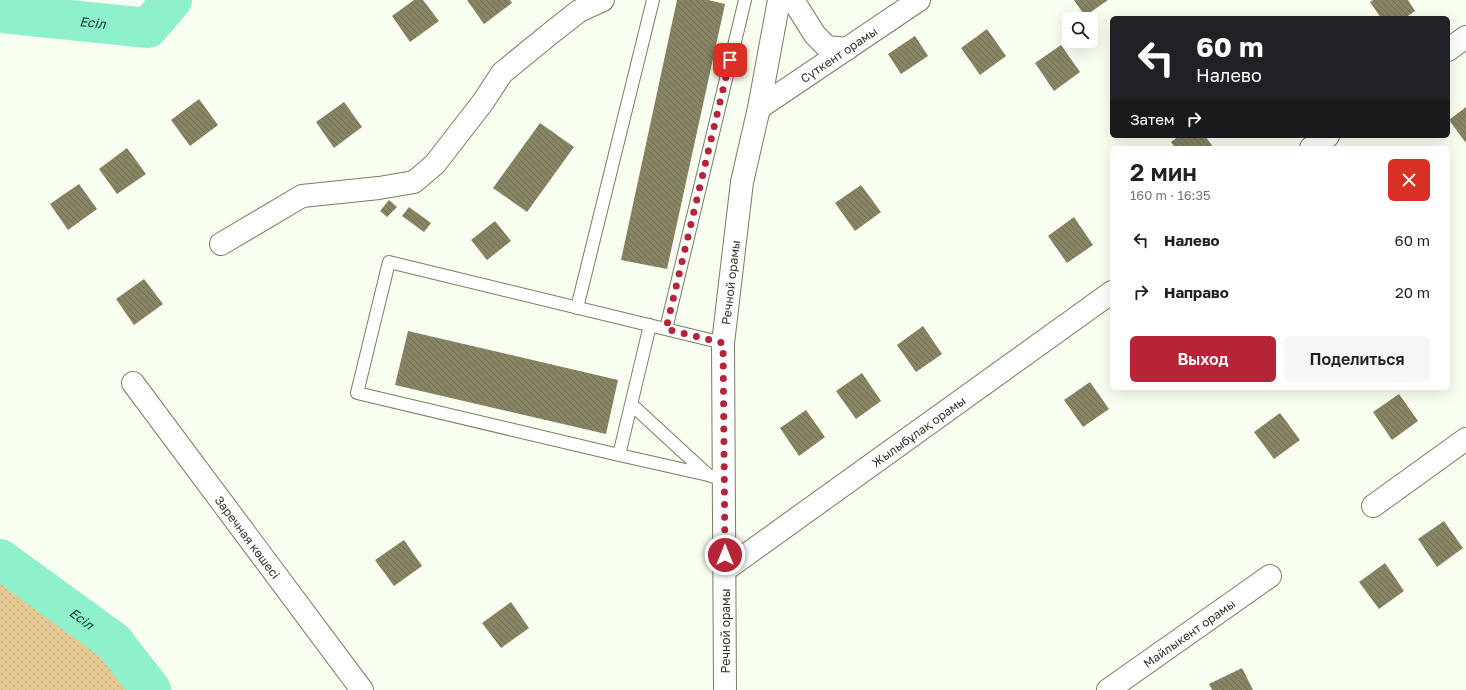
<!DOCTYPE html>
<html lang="ru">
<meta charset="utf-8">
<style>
:root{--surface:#fff;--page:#f6f6f6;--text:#202124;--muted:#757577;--accent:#b62437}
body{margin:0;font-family:"Golos Text",sans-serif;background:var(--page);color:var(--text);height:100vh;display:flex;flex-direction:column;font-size:15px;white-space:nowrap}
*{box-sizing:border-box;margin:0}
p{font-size:13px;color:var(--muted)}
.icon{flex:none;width:22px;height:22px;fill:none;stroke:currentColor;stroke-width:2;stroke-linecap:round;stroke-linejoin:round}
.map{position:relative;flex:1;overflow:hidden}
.drawer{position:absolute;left:1110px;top:146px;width:340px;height:244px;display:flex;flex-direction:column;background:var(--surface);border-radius:6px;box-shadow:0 4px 16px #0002}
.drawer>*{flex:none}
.banner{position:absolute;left:1110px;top:16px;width:340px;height:122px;border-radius:6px;box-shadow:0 4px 16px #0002;background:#202124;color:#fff;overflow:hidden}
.controls{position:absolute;left:1062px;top:12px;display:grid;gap:8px}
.controls a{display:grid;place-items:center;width:36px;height:36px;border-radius:6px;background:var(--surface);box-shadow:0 4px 16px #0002;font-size:20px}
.pin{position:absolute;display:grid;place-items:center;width:34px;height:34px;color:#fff;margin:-17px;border-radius:8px;box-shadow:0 2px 6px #0006}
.me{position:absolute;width:44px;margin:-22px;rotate:0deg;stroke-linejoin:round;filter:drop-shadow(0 0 3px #0008)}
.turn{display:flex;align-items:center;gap:14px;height:84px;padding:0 20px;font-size:18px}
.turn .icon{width:52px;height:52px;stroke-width:2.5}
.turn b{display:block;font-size:28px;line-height:34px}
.then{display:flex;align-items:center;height:38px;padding:0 20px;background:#0003;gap:8px;font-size:15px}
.round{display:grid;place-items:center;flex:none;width:42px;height:42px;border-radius:6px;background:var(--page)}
.head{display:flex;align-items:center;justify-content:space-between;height:68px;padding:0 20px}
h1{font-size:24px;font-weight:600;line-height:30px}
.primary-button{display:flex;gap:8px;margin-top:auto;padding:8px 20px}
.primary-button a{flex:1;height:46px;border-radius:6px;background:var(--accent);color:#fff;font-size:16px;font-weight:600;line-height:46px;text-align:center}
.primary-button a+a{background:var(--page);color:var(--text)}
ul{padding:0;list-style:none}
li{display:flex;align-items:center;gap:12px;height:52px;padding:0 20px}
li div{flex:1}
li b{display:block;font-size:15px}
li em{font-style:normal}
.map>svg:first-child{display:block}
.grass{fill:url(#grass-dots)}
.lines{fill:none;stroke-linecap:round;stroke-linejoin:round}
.river{stroke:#8ef1cc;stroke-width:40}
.building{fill:url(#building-back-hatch)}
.lane-casing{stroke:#748061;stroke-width:14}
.street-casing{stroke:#748061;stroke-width:24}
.lane{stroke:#fff;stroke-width:12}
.street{stroke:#fff;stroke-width:22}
.route{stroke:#b62437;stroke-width:7;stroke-dasharray:0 12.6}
.labels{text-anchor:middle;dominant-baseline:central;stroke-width:3;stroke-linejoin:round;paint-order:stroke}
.street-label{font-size:12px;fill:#313629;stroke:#fff}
.water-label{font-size:13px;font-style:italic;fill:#063527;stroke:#fff}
</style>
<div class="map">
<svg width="1466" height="690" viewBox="0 0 1466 690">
<defs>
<pattern id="grass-dots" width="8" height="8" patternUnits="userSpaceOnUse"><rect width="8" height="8" fill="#e5c993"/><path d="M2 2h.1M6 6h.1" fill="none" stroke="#c5ad7f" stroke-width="1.8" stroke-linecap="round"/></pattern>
<pattern id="building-back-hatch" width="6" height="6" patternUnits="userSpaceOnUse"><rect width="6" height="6" fill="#888564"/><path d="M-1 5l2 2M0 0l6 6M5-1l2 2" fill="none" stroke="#706e52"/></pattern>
</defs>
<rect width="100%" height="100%" fill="#f8fef0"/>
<path class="grass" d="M0 561 170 688 171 690H0Z"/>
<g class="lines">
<g class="river">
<path id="s1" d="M0 13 148 28 172 0"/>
<path id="s2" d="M0 559 114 642 151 690"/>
</g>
</g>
<path class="building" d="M414 0H423L439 21 410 42 392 16Z
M467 0H510L512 3 484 24Z
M677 0H708L725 4 667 269 621 260Z
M1074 0H1108L1085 16Z
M1373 0H1408L1415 11 1405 18H1381L1370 2Z
M987 29 1006 56 980 75 961 48Z
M915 36 928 56 901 74 888 54Z
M1061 45 1080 72 1054 91 1035 63Z
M199 99 218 125 190 146 171 120Z
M344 102 362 127 334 148 316 122Z
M1466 107V143L1449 120Z
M540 123 574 147 527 212 493 188Z
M1179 136H1205L1214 148H1175L1171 142Z
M127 148 146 174 117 194 99 169Z
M79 184 97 209 68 230 50 204Z
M861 185 881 212 855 231 835 203Z
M389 200 397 207 387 217 380 211Z
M409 207 431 223 424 232 402 216Z
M1074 217 1093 245 1067 263 1048 236Z
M495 221 511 241 487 260 471 240Z
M144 279 163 304 134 325 116 299Z
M923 326 942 354 916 372 897 345Z
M408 331 618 380 606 434 395 385Z
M862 373 881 401 856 419 836 391Z
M1090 382 1109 409 1083 427 1064 400Z
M1399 394 1418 421 1392 440 1373 412Z
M806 410 825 437 799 456 780 428Z
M1280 413 1300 440 1274 459 1254 432Z
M1444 521 1463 548 1437 567 1418 539Z
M404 540 422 566 394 586 375 560Z
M1385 563 1404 591 1379 609 1359 582Z
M511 602 529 628 501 648 482 623Z
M1242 668 1253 690H1212L1209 684Z"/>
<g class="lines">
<defs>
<path id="lane" d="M577 308 653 0
M666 329 745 0
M723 343 389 262 357 393 619 455 708 475 725 480
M631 404 707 474
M619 455 650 325"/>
<g id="street">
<path d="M793 0 815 35 827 47 847 49"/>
<path d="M1448 50 1466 37"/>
<path id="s3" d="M759 108 919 0"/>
<path d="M1311 148 1328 136"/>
<path d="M221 244 302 196 379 188 414 182 435 164 483 102 502 73 551 33 579 11 603 0"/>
<path id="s4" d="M133 383 362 690"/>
<path d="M1373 506 1466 439"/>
<path id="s5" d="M725 570 1112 292"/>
<path id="s6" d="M725 690 723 343 742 182 759 108 779 0"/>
<path id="s7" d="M1108 690 1270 576"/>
</g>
</defs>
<use href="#lane" class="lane-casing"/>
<use href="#street" class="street-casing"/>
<use href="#lane" class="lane"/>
<use href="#street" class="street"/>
</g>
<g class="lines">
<path class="route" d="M725 555 723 343 666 329 730 60"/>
</g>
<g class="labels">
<g class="street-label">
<text stroke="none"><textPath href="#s3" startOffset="96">Сүткент орамы</textPath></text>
<text stroke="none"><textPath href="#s6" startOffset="408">Речной орамы</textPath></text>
<text stroke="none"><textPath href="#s5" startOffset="238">Жылыбұлақ орамы</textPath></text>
<text stroke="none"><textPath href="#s4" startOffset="192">Заречная көшесі</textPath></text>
<text transform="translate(725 631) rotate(-90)">Речной орамы</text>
<text stroke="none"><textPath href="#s7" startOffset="99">Майлыкент орамы</textPath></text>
</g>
<g class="water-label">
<text stroke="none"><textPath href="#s1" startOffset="93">Есіл</textPath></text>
<text stroke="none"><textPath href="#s2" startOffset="101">Есіл</textPath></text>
</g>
</g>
</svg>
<div class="controls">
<a><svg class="icon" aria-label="search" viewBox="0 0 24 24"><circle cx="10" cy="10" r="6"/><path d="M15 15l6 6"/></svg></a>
</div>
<div class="pin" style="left:730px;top:60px;background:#d93025"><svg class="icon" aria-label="arrive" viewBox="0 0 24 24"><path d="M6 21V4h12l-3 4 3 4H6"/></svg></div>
<svg class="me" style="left:725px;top:555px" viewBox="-20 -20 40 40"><circle r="17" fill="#b62437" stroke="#fff" stroke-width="3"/><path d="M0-11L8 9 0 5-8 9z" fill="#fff"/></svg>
<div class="banner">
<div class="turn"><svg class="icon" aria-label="left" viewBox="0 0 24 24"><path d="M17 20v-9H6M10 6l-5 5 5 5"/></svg><div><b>60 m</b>Налево</div></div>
<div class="then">Затем<svg class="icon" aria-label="right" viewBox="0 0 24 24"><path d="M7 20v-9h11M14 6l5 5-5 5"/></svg></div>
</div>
<section class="drawer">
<div class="head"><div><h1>2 мин</h1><p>160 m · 16:35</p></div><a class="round" style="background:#d93025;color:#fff"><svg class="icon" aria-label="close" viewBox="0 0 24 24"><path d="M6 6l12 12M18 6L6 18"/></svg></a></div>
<ul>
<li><svg class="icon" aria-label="left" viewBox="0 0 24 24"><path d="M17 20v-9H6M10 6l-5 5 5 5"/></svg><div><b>Налево</b></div><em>60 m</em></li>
<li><svg class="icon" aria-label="right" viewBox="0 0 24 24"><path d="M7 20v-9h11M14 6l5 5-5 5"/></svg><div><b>Направо</b></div><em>20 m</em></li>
</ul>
<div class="primary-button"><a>Выход</a><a>Поделиться</a></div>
</section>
</div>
